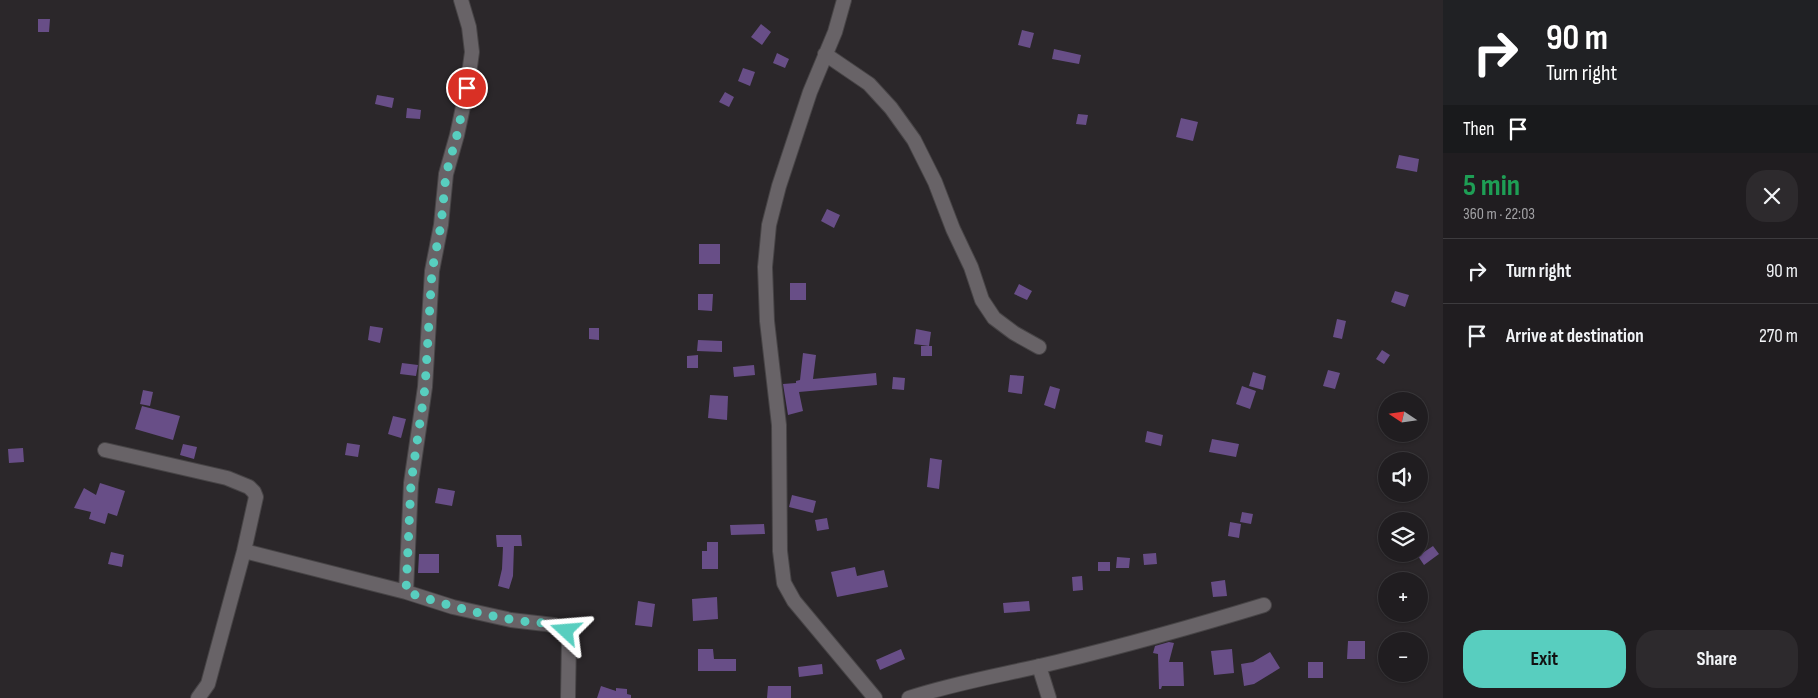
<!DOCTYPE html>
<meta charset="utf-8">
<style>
:root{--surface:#201d20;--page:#2d2a2d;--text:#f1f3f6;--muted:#a2a2a5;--line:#3d3b3e;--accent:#58cebf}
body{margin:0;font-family:"Sofia Sans Condensed",sans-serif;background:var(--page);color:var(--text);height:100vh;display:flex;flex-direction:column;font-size:19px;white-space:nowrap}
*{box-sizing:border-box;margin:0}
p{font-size:16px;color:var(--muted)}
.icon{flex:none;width:28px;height:28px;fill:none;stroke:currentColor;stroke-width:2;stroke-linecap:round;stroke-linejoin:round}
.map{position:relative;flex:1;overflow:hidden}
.side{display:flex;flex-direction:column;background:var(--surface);width:375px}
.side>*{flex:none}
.top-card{background:#202124;color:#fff;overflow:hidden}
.needle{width:32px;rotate:283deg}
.controls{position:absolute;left:1378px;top:392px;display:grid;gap:10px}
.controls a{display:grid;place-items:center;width:50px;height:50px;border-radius:50%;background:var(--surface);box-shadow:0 1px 4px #0004,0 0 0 1px var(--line);font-size:25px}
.pin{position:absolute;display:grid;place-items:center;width:42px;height:42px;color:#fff;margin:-21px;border:2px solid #fff;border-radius:50%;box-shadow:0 1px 5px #0007}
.me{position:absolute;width:55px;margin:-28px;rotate:289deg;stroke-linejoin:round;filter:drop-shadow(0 0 4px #0008)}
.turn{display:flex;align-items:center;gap:18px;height:105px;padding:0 20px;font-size:22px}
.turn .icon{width:65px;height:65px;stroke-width:2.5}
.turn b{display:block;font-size:35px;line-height:42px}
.then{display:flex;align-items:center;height:48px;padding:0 20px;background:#0003;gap:10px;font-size:19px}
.round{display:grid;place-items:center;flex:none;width:52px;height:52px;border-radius:20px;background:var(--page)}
.overview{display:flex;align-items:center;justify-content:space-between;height:85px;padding:0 20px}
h1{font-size:30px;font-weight:700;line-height:38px;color:#1e9e55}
.button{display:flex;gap:10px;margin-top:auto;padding:10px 20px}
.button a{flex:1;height:58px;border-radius:20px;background:var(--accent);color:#111;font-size:20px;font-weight:700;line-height:58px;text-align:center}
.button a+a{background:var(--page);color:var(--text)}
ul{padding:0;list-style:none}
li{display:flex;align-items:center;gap:15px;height:65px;padding:0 20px;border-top:1px solid var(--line)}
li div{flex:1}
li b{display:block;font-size:19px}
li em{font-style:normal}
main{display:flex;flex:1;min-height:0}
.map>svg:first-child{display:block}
.building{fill:#684e87}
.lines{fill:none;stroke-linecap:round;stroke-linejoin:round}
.minor-casing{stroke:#474446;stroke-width:16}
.minor{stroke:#686367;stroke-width:14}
.route{stroke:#58cebf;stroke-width:9;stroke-dasharray:0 16.2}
</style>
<main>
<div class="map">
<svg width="1443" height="698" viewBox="0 0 1443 698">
<rect width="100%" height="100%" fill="#2b272a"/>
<path class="building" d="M38 19H50L49 32H38Z
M761 24 771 32 762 45 751 37Z
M1022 30 1034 33 1030 48 1018 45Z
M1054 49 1081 55 1079 64 1052 59Z
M777 53 789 59 785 68 773 63Z
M743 68 755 72 750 86 738 81Z
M725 92 734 97 729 107 719 102Z
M377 95 394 98 392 108 375 104Z
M407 108 421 110 420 119 406 118Z
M1078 114 1088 115 1086 125 1076 124Z
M1181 118 1198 122 1193 141 1176 137Z
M1399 155 1419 159 1417 172 1396 168Z
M827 209 840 215 834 228 821 221Z
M699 244H720V264H699Z
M790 283H806V300H790Z
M1019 284 1032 291 1027 300 1014 294Z
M1395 291 1409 295 1405 307 1391 302Z
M698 294H713L712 311 698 310Z
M1337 319 1346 321 1342 339 1333 337Z
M370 326 383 328 380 343 368 340Z
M589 328H599V340L589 339Z
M916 329 931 332 929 346 914 344Z
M698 340 722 341V352L697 351Z
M921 346H932V356H921Z
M1382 350 1390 355 1384 364 1376 359Z
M803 353 816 355 813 379 876 373 877 385 799 392 803 411 788 415 783 384 796 383V381L800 380Z
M698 355V368H687V356Z
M402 363 418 365 416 376 400 374Z
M754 365 755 375 734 377 733 367Z
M1328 370 1340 373 1335 389 1323 386Z
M1253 372 1266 376 1263 390 1249 386Z
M1010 375 1024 376 1022 394 1008 392Z
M893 377 905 378 904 390 892 389Z
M1050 386 1060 389 1055 409 1044 405Z
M1242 386 1256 391 1250 409 1236 404Z
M143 390 153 392 150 406 140 404Z
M710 395 728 396 727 420 708 418Z
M142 406 180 416 173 440 135 429Z
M393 416 406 419 401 438 388 434Z
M1147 431 1163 435 1161 446 1145 442Z
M1212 439 1239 444 1236 457 1209 452Z
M347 443 360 445 358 457 345 455Z
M183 444 197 447 194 459 180 455Z
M23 448 24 462 9 463 8 449Z
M930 458 942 460 939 489 927 487Z
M100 483 125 491 117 516 108 513 105 524 89 519 91 512 74 508 84 488 96 495Z
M438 488 455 491 452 506 435 503Z
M792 495 816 501 813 513 789 507Z
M1242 512 1253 514 1251 524 1240 522Z
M827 518 829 529 817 531 815 520Z
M1230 522 1241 524 1239 538 1228 536Z
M764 524 765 534 731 535 730 525Z
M496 535H521L522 546H514L513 576 509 589 498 586 502 569 503 547H497Z
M707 542H718V569H702V551H707Z
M1433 546 1439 554 1424 565 1418 556Z
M111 552 124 555 122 567 108 564Z
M1156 553 1157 564 1144 565 1143 554Z
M419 554H439V573H418Z
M1117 557 1130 558 1129 568H1116Z
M1098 562H1110V571H1098Z
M855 567 857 576 884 570 888 587 837 597 831 572Z
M1082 576 1083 590 1073 591 1072 577Z
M1225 580 1227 596 1213 597 1211 582Z
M717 597 718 619 693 621 692 599Z
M638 601 655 604 652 627 635 625Z
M1029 601 1030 611 1004 613 1003 603Z
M1348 641H1365V659H1347Z
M1169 642 1174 643 1169 662H1183L1184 686H1162L1161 689H1159L1158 654 1153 653 1155 646Z
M698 649H713L714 659H736V671H698Z
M901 649 905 659 880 670 876 660Z
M1232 649 1234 673 1214 675 1211 651Z
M1270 652 1280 668 1254 684 1244 686 1241 664 1253 662Z
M1308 662H1323V678H1308Z
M822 664 823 674 799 677 798 667Z
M601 686 616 691V688L627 689V694L631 695V698H597Z
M768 686H791V698H767Z"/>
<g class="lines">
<defs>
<path id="minor" d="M844 0 835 32 810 92 779 186 769 225 765 267 767 321 779 425 780 551 784 583 794 601 875 698
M825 54 869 84 891 108 914 140 935 182 953 229 971 267 982 300 994 318 1014 333 1039 347
M105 450 227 478 249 487 254 492 256 497 244 551 215 658 208 684 198 698
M244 551 406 592 453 607 511 620 554 625 566 631 569 639 568 698
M406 592 411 483 425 387 432 271 441 225 446 174 457 135 467 88 472 52 469 27 461 0
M1039 666 1049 698
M909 698C957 682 1008 674 1057 662 1127 645 1195 626 1264 605"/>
</defs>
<use href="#minor" class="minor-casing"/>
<use href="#minor" class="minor"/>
</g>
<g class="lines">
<path class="route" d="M467 88 457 135 446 174 441 225 432 271 425 388 411 483 406 592C447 605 487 617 530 622 542 623 557 623 566 631"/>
</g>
</svg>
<div class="controls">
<a><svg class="needle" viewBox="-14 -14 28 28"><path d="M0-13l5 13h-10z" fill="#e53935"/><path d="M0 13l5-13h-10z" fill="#a2a2a5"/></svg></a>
<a><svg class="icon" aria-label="sound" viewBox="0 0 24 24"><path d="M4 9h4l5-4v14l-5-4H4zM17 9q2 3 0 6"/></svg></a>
<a><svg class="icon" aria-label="layers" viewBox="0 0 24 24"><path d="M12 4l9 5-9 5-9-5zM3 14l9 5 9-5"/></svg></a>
<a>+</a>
<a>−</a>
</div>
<div class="pin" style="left:467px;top:88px;background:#d93025"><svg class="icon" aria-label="arrive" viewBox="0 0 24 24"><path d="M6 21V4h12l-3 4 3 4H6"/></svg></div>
<svg class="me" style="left:566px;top:631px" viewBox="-20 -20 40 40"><path d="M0-17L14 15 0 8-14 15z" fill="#58cebf" stroke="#fff" stroke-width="4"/></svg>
</div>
<section class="side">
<div class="top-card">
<div class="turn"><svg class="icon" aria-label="right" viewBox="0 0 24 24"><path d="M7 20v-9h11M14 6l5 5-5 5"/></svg><div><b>90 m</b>Turn right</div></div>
<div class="then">Then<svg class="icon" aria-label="arrive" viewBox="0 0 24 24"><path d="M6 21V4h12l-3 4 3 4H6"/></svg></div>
</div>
<div class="overview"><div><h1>5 min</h1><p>360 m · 22:03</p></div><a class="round"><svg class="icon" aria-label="close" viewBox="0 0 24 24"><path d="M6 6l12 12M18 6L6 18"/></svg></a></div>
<ul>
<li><svg class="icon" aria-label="right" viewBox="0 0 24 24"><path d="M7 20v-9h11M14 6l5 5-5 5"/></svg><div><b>Turn right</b></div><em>90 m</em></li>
<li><svg class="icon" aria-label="arrive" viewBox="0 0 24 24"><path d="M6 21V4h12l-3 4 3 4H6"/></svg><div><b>Arrive at destination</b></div><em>270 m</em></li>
</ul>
<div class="button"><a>Exit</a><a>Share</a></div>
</section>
</main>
